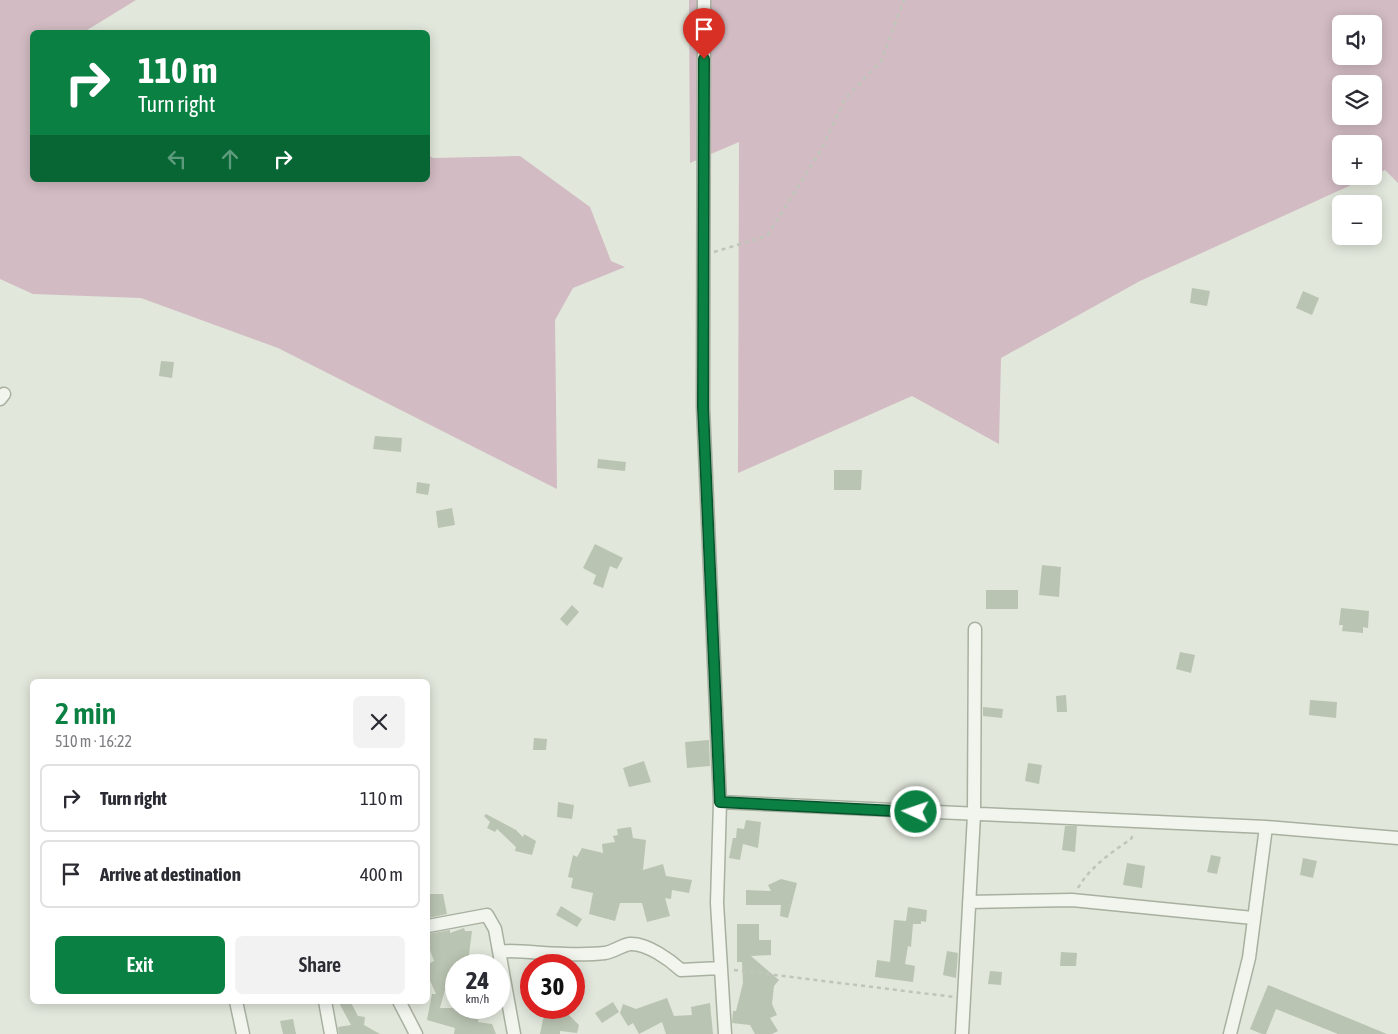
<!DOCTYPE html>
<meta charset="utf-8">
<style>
:root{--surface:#fff;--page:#f2f2f3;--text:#2b2b33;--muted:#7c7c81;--line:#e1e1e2;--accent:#0b8043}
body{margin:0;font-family:"Asap Condensed",sans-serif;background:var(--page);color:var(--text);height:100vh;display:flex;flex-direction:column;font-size:19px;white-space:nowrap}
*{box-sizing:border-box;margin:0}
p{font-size:16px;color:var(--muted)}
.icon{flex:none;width:28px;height:28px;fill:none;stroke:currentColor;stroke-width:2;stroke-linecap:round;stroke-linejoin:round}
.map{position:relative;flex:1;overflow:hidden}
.drawer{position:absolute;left:30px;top:679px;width:400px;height:325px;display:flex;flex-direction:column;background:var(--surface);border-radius:8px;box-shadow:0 2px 12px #0003}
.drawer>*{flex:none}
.guide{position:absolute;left:30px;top:30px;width:400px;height:152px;border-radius:8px;box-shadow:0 2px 12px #0003;background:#0b8043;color:#fff;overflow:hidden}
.buttons{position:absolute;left:1332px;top:15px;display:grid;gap:10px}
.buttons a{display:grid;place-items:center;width:50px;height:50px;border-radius:8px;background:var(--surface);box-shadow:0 2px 12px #0003;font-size:25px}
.speed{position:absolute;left:445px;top:954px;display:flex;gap:10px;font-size:25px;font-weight:700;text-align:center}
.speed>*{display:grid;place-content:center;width:65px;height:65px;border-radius:50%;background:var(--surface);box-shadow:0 2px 12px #0003;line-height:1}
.speed small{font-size:12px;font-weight:400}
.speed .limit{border:8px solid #d22;background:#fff;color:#111}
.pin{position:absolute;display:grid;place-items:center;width:42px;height:42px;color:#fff;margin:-51px -21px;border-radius:50% 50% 50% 0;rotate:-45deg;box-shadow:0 0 5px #0007}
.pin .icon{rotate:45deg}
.me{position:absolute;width:55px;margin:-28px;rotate:273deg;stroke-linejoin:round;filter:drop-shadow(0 0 4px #0008)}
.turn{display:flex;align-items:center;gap:18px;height:105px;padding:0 25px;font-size:22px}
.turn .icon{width:65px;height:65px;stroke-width:2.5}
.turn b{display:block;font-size:35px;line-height:42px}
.lanes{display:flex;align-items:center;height:48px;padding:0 25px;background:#0003;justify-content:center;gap:25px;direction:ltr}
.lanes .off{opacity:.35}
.round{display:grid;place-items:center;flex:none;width:52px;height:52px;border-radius:8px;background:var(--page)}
.summary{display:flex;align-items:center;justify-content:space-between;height:85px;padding:0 25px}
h1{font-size:30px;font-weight:600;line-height:38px;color:var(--accent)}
.cta{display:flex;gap:10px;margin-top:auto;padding:10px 25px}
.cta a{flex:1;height:58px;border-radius:8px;background:var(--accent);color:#fff;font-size:20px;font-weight:600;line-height:58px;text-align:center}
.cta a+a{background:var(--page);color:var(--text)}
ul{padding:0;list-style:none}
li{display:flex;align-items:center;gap:15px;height:68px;margin:0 10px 8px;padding:0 15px;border:2px solid var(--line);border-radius:8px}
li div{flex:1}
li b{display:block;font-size:19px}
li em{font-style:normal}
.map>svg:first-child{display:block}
.green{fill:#d2bbc3;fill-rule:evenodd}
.building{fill:#bac4b2}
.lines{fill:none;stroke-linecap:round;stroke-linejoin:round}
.minor-casing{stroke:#a8b1a0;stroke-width:15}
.path{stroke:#bfc5b9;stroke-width:2.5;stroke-dasharray:4 4;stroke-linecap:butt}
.minor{stroke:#f1f5ee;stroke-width:12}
.route-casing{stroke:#07532c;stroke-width:12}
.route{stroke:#0b8043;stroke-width:9}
</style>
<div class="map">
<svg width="1398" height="1034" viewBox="0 0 1398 1034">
<rect width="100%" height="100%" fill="#e1e7db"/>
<path class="green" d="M0 0H136L84 32H32V180H428V155L433 158 520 156 590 207 611 261 625 267 573 288 555 320 557 489 278 348 141 298 33 294 0 279Z
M689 0H1398V183L1385 170 1374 175V144H1341V176H1371L1140 281 1001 358 999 444 912 396 738 473 739 142 690 163ZM1341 24H1374V56H1341ZM1341 84H1374V116H1341Z"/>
<path class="building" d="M1192 288 1210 291 1207 306 1190 303Z
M1303 291 1319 298 1312 315 1296 308Z
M161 361 174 362 172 378 159 376Z
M375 436 402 438 401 452 373 449Z
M598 459 626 462 625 471 597 468Z
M834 470H862L861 490H834Z
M417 482 430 484 428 495 416 493Z
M452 508 455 525 438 528 436 511Z
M595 544 623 558 617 569 610 566 603 588 593 584 596 575 583 568Z
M1042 565 1061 567 1059 597 1039 595Z
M986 590H1018V609H986Z
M572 605 579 612 567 626 560 619Z
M1341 608 1369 611 1368 628 1363 627V633L1342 631 1343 625H1339Z
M1180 652 1195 655 1191 673 1176 669Z
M1066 695 1067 712H1057L1056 696Z
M1310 700 1337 702 1336 718 1309 715Z
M983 707 1003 709 1002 718 983 716Z
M534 738 547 739 546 750H533Z
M709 740 710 766 687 768 685 742Z
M644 761 651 782 629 787 623 768Z
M1028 763 1042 765 1039 784 1025 781Z
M558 802 574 805 572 819 557 817Z
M486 814 516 830 523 837 524 834 536 841 532 855 515 851 516 847 497 829 495 832 487 828 490 822 484 816Z
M746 820 761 822 758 848 743 844 740 860 729 858 733 838H736L737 828 744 829Z
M1065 826H1077L1075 852 1062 850Z
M631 827 633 838 646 840 643 870 663 864 666 876 692 880 689 893 672 890 671 899 665 898 670 916 647 922 642 903H620L615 921 589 914 593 893 571 888 573 878 568 877 573 855 577 857 582 848 603 853 602 844 615 842 613 836 618 835 617 829Z
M1211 855 1221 857 1217 874 1207 872Z
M1303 858 1317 861 1313 878 1300 875Z
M1127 863 1145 866 1142 888 1123 885Z
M781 879 797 883 788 918 780 916 781 905H746V890L771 891 768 885Z
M428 894H443L447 914 428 918Z
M561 906 582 919 577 927 556 915Z
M908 907 927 910 926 922 921 921V924H913L911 947 908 946 905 964 915 966 913 982 875 977 877 960 890 962 894 920 906 921Z
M737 924H759V940H771V955L751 956 779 980 774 986 772 1004 777 1015 770 1018 778 1031 772 1034H755L750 1025 732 1023 733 1011H736L743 983 742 962H737Z
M464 928 465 931H472L468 962 456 961V984L446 986 440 1008H476L474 1011 480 1013 478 1022 492 1024 496 1034H454L455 1028 427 1020 432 994H436L428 976V964L434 961 428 945V934L450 930V933Z
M947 951 958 953 956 978 943 975Z
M1061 952 1077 953 1076 966H1060Z
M990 971 1002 972 1001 985 988 984Z
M1268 985 1387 1034H1338L1276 1009 1266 1034H1262L1250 1029Z
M667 998 674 1016 692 1015 691 1007 710 1003 713 1034H666L662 1022 639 1034 633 1023 628 1026 620 1013 623 1004 636 1009Z
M338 1001H350L358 1016 365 1017 364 1025 380 1034H339L338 1027 351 1025Z
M613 1002 619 1012 602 1023 595 1013Z
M555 1008H562L579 1025 577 1033 560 1031V1034H540L543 1019Z
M293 1019 296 1034H283L280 1021Z"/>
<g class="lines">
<defs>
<path id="minor" d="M704 0 703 407 720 802 717 903 725 1034
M0 399 4 394
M720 802 1266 827 1398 838
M969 902 1072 900 1253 918
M428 926 487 915 495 929 514 1034
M500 951C535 951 570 957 605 953 613 952 622 945 630 944 647 943 670 960 681 970L720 968
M236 1001 243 1034
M325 1001 331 1034
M399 1001 416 1034
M962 1034 974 815 975 629
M1230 1034 1249 958 1266 827"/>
</defs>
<use href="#minor" class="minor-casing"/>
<path class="path" d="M714 252 767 236 821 150 845 99 881 61 904 0
M1078 888C1090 867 1112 852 1131 839L1134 833
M734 970 954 997"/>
<use href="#minor" class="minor"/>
</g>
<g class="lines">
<defs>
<path id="route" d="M704 59 703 407 720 802 916 812"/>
</defs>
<use href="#route" class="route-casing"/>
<use href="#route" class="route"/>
</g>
</svg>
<div class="buttons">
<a><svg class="icon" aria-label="sound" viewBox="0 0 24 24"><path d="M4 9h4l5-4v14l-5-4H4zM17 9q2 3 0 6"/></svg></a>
<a><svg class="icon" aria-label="layers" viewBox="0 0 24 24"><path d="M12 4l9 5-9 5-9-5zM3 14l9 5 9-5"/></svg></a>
<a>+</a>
<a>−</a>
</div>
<div class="speed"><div>24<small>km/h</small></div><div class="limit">30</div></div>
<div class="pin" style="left:704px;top:59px;background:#d93025"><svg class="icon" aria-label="arrive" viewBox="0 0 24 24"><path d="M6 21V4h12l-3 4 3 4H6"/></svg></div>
<svg class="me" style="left:916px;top:812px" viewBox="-20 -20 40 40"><circle r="17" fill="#0b8043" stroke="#fff" stroke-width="3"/><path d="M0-11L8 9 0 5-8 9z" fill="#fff"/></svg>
<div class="guide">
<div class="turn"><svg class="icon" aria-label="right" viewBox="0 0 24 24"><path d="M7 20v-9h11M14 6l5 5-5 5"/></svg><div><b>110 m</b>Turn right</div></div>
<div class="lanes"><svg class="icon off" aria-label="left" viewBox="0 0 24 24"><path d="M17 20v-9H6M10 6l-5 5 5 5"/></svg><svg class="icon off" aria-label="ahead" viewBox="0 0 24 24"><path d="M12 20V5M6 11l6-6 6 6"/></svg><svg class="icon" aria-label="right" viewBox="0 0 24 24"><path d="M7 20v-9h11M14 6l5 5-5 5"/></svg></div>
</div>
<section class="drawer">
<div class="summary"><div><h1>2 min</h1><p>510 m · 16:22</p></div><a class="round"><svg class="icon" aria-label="close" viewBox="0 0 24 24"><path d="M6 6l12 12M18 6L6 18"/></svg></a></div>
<ul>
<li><svg class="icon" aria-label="right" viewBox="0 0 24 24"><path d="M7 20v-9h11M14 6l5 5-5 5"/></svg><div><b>Turn right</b></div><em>110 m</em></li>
<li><svg class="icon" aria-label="arrive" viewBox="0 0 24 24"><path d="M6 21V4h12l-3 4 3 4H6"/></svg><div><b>Arrive at destination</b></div><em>400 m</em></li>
</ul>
<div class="cta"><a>Exit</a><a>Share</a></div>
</section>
</div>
